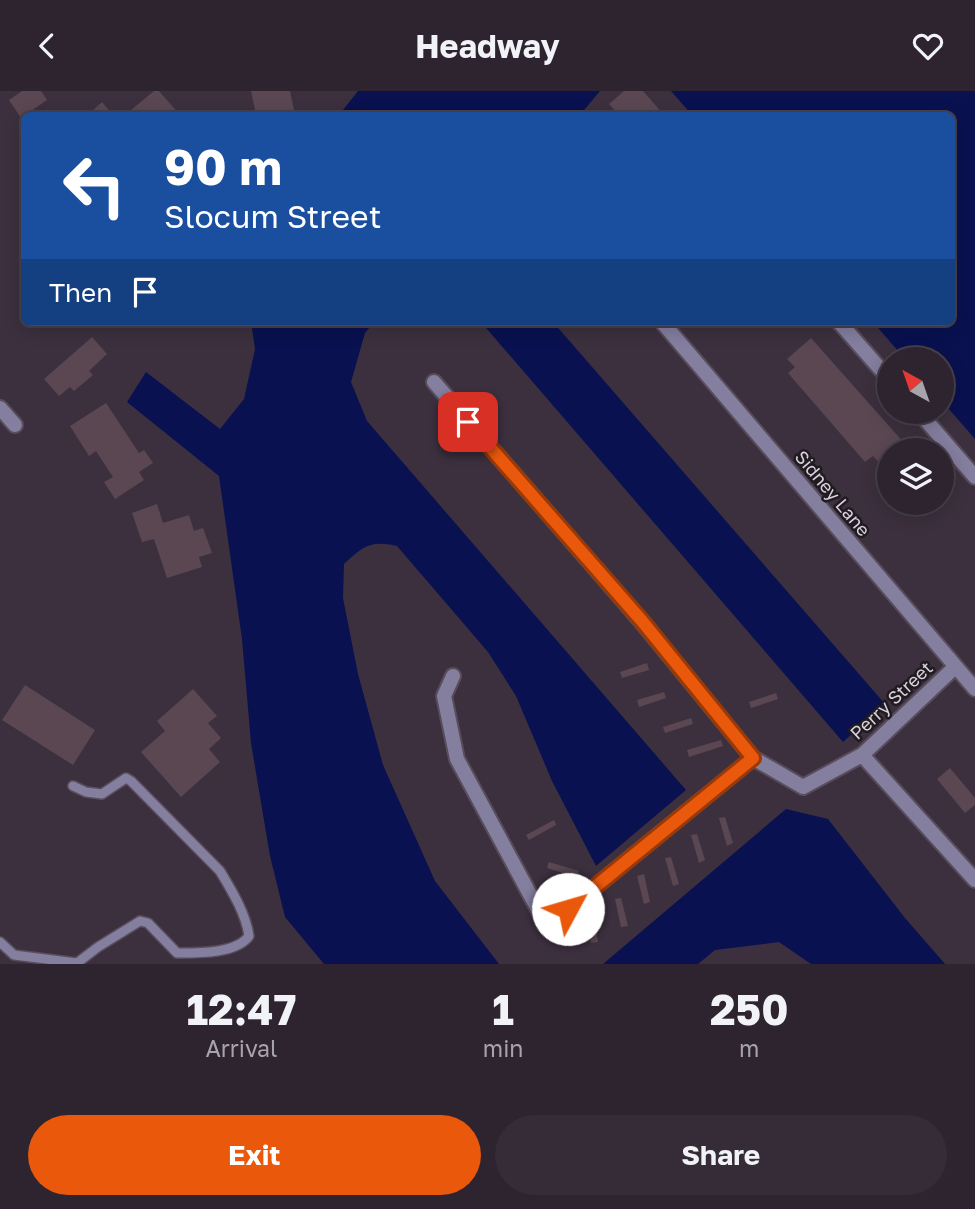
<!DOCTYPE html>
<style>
:root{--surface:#2d242f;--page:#352c37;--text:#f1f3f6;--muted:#a7a4aa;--line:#48414b;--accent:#ea580c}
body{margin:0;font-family:"Golos Text",sans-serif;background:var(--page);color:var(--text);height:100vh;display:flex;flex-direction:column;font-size:26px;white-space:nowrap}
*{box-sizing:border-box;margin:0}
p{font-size:23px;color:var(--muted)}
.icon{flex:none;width:38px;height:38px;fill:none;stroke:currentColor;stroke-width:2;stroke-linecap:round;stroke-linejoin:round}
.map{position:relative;height:873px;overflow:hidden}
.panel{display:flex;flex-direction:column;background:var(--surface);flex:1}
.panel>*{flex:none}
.hud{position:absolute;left:21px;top:21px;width:934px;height:214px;border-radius:10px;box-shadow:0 4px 18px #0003,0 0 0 2px var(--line);background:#1a4fa0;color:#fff;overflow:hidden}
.needle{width:46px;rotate:320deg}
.fabs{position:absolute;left:877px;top:256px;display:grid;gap:14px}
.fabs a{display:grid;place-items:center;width:77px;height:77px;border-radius:50%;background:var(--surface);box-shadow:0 4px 18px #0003,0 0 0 2px var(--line);font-size:35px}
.pin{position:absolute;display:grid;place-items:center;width:60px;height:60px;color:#fff;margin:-30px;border-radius:14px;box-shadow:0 4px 10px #0006}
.me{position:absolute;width:77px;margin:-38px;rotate:51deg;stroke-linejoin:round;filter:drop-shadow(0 0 5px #0008)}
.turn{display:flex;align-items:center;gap:24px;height:147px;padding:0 28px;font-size:32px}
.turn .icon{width:91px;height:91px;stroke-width:2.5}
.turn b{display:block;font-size:49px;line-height:60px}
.then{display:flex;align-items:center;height:66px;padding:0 28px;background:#0003;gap:14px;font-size:26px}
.eta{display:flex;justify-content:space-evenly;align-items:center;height:119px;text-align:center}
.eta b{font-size:42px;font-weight:700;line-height:49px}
.action{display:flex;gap:14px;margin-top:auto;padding:14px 28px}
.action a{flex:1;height:80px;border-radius:42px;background:var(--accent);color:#fff;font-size:28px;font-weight:700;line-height:80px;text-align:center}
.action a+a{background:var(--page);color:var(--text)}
header{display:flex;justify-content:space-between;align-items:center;height:91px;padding:0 28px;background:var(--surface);font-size:32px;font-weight:700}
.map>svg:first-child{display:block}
.water{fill:#091150}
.building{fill:#5a4752}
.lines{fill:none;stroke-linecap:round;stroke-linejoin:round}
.service-casing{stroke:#584d5b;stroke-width:12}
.minor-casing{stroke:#584d5b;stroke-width:18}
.service{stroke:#847e9f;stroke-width:9}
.minor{stroke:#847e9f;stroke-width:14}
.route-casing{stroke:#983908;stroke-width:18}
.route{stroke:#ea580c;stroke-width:12}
.labels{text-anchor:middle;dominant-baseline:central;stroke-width:5;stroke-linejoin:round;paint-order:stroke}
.street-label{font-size:18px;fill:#d9d1db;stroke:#201b21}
</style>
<header><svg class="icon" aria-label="back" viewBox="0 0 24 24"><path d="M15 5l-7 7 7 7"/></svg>Headway<svg class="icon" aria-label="heart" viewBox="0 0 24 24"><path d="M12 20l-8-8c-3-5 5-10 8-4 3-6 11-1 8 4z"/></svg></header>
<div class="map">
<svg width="975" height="873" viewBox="0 0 975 873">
<rect width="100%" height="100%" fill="#3c303f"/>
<path class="water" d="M358 0H600L580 24H339Z
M671 0H975V348L942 310V268H905L873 231H952V24H692Z
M251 231H374L365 242 351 291 367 330 686 699 596 775 552 690 516 605 488 561 397 455C371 449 363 455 344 473L343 507 358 583 383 674 435 790 499 873H324L285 826 270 765 251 652 242 548 219 385 127 311 146 281 220 338 244 308 255 258Z
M481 231H553L885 613 843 651Z
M786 718 828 728 905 827 945 873H811L779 851 715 859 698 873H603Z"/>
<path class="building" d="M22 0H41L47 9 21 27 9 9Z
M154 0H159L180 24H125Z
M251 0H290L295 24H256Z
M624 0H643L664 24H619L609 13Z
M102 11 113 24H94L91 21Z
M92 246 107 263 89 280 93 284 74 300 70 296 59 305 44 288Z
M811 247 905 353 898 359H889V367L881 374 873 365 865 371 788 282 795 276 787 268Z
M106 312 139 362 144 359 153 372 139 381 144 389 115 408 104 391 113 386 96 360 89 365 70 335Z
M157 413 163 432 189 424 194 440 203 437 212 462 199 466 202 476 167 487 154 448 142 451 132 422Z
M647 572 649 579 622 587 620 581Z
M25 594 95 639 73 674 2 629Z
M193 598 217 625 208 632 221 647 209 658 220 671 181 706 141 661 165 640 157 630Z
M664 601 666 607 639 616 637 609Z
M776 602 778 608 751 617 749 611Z
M691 627 693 633 665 642 663 636Z
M721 649 723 655 689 666 687 659Z
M950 677 975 707V714L965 722 937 688Z
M725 726 733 752 727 755 719 727Z
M554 729 556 734 529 749 526 744Z
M697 743 705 769 699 772 691 744Z
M671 766 679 793 673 795 665 767Z
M549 771 579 780 576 786 547 777Z
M644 783 650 811 644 813 637 785Z
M621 807 628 835 621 836 615 808Z
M593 824 598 851 591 852 586 825Z"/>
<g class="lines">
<defs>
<path id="service" d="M0 851 14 864 77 872 98 856 140 830 148 832 177 862C197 862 236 863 249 845 246 823 232 800 220 780L131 690 126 687 102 703 86 701 73 695"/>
<path id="minor" d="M662 231 975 598
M839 231 889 288
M434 291 641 530 753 667
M0 317 15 334
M918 320 975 386
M453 585 444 605 457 668 547 835 753 667 803 696 862 664 955 576
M862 664 975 789"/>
</defs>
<use href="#service" class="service-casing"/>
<use href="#minor" class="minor-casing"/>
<use href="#service" class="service"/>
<use href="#minor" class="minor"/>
</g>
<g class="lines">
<defs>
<path id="route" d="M468 331 642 530 753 667 568 818"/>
</defs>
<use href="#route" class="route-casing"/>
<use href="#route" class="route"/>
</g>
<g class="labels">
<g class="street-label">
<text transform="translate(833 402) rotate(50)">Sidney Lane</text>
<text transform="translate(891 609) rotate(-43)">Perry Street</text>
</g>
</g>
</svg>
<div class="fabs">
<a><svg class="needle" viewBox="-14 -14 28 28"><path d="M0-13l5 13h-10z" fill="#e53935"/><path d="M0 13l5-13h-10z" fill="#a7a4aa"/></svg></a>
<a><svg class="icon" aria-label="layers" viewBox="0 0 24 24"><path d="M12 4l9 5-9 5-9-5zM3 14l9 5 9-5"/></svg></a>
</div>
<div class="pin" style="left:468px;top:331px;background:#d93025"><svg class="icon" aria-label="arrive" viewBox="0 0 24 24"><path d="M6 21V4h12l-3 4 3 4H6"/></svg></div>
<svg class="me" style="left:568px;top:818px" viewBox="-20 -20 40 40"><circle r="19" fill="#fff"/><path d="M0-13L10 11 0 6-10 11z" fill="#ea580c"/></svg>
<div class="hud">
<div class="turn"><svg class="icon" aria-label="left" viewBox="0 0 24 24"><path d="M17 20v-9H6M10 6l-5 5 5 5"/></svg><div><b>90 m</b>Slocum Street</div></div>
<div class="then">Then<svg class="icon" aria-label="arrive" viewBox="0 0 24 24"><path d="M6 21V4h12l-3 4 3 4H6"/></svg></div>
</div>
</div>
<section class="panel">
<div class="eta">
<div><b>12:47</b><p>Arrival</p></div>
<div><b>1</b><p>min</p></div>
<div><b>250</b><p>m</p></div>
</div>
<div class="action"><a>Exit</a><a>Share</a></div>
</section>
